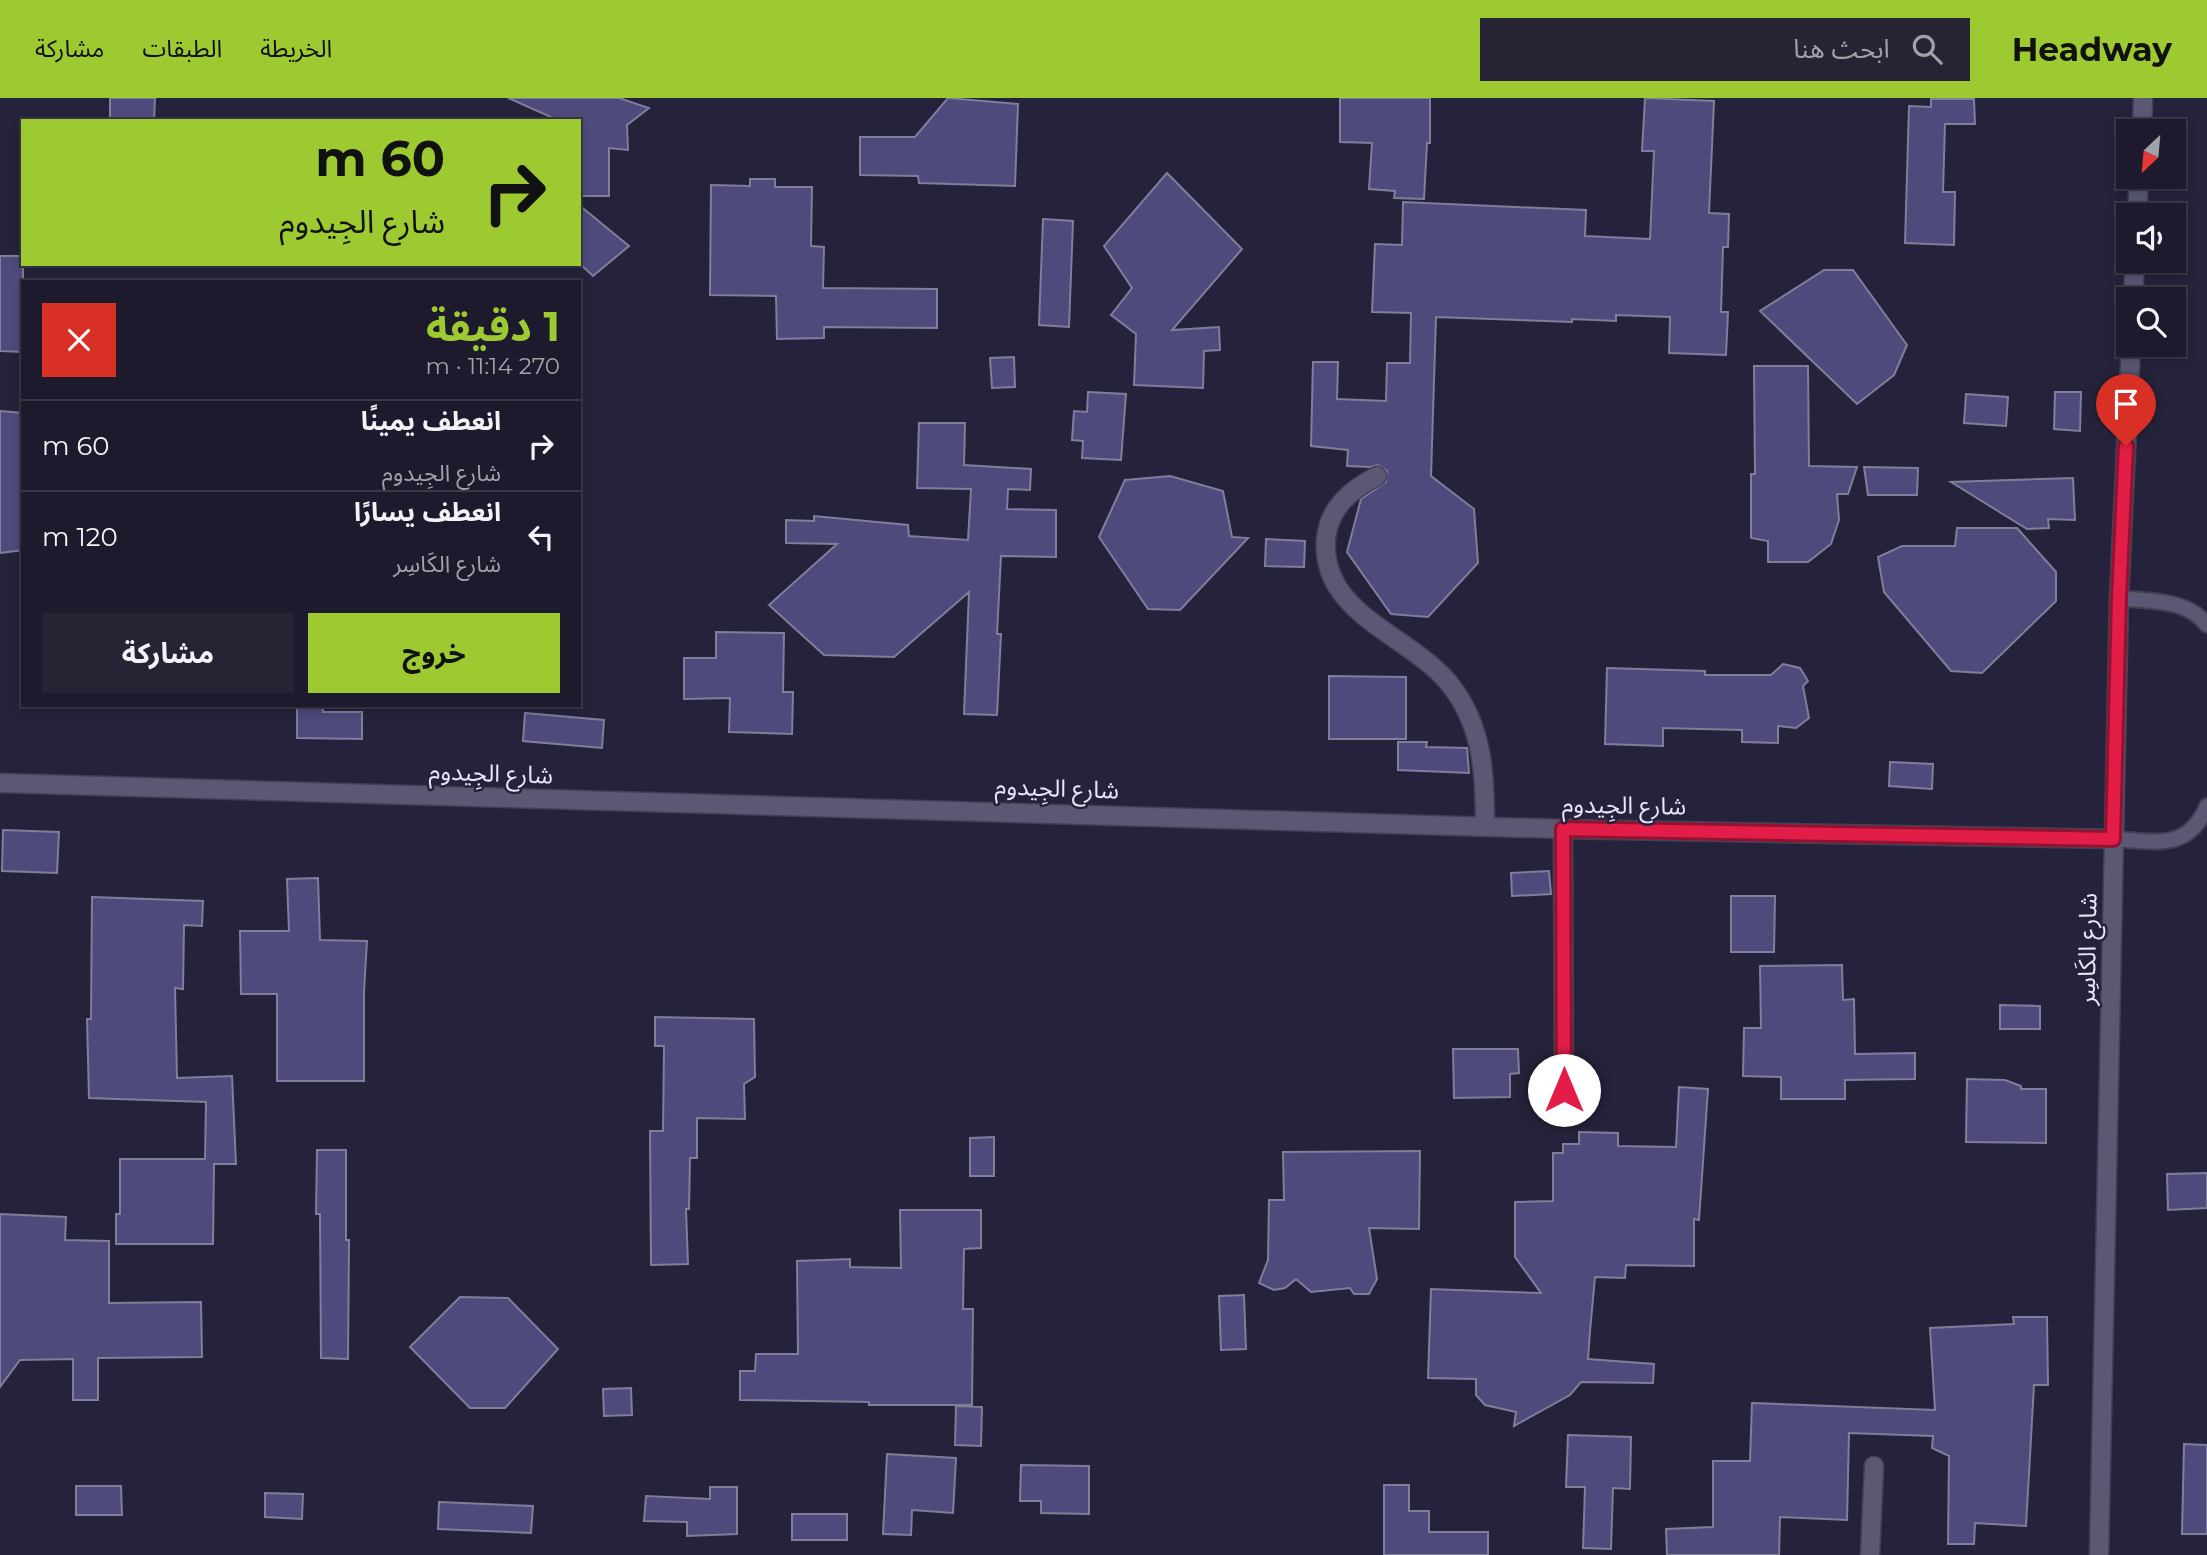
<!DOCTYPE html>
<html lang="ar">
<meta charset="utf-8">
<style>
:root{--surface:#1c1a2c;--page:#252334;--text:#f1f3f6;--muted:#a0a1a9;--line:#3a3848;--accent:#9dca30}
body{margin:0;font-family:Montserrat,"Noto Sans Arabic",sans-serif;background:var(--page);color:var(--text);direction:rtl;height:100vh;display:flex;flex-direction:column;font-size:26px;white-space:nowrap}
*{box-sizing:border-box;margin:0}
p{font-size:23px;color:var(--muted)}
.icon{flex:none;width:38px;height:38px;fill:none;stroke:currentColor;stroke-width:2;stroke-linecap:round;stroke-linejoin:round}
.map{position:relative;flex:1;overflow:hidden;direction:ltr}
.panel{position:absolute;left:21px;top:182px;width:560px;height:427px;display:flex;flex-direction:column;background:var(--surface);border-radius:0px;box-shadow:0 4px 10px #0003,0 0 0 2px var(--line);direction:rtl}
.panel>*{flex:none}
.hud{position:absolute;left:21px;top:21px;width:560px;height:147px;border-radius:0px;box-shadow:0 4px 10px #0003,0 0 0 2px var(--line);direction:rtl;background:#9dca30;color:#111;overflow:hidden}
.needle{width:46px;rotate:206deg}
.buttons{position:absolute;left:2116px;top:21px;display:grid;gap:14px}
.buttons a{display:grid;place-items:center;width:70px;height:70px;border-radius:0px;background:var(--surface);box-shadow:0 4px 10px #0003,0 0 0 2px var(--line);font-size:35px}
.pin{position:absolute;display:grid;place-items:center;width:60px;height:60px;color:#fff;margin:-72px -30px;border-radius:50% 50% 50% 0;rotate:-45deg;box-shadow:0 0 7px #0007}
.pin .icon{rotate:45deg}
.me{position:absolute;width:77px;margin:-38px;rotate:0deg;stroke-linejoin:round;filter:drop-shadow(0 0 5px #0008)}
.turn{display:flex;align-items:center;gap:24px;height:147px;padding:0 21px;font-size:32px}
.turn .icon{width:91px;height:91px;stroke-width:2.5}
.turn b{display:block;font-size:49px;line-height:60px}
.round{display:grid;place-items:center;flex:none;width:74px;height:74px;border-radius:0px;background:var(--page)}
.head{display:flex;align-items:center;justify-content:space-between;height:119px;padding:0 21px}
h1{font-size:42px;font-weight:700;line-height:52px;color:var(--accent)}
.button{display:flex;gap:14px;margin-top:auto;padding:14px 21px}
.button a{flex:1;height:80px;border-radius:0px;background:var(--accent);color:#111;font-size:28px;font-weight:700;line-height:80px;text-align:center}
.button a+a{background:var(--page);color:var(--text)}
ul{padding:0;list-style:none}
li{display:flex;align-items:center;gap:21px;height:91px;padding:0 21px;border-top:2px solid var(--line)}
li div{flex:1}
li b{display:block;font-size:26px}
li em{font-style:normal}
header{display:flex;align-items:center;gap:42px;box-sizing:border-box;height:98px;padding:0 35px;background:var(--accent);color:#111}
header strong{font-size:33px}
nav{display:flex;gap:38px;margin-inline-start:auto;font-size:24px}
.search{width:490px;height:63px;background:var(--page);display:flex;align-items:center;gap:18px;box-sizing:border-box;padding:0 24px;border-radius:0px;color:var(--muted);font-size:26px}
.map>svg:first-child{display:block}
.building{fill:#4e4a7b;stroke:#7f7e9b;stroke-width:2}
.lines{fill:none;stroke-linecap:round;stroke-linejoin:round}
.service-casing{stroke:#434055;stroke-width:18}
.minor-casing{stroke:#434055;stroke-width:21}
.service{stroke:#5a5874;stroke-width:14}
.minor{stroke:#5a5874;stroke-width:18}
.route-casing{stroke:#92132f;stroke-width:18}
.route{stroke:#e11d48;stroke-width:12}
.labels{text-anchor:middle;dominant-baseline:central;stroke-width:5;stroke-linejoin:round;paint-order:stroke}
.street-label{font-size:24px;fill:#e6e6f6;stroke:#25233b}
</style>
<header>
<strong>Headway</strong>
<div class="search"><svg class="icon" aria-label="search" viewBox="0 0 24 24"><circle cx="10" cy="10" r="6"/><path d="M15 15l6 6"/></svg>ابحث هنا</div>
<nav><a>الخريطة</a><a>الطبقات</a><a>مشاركة</a></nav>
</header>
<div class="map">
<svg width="2207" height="1457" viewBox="0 0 2207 1457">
<rect width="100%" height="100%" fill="#25233b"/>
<path class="building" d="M110 0H155L154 23H110Z
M508 0H619L649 10 627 27 628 52 609 50V98H579V23H560Z
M948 0 1018 6 1015 88 919 85 918 78 860 77V39H915Z
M1340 0H1430V45H1427L1424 101 1394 100 1395 93 1369 91 1372 45 1340 44Z
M1645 0 1714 3 1709 115 1729 116 1728 149H1723L1721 214H1728L1726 257 1669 255 1670 219 1616 217V223L1572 221V224L1436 219 1431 378 1474 411 1478 465 1428 519 1391 516 1347 454 1361 401 1386 384 1387 373 1378 367 1370 369 1347 368 1348 352 1311 348 1313 264H1338L1337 301 1386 303 1387 265H1410L1411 215 1372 214 1375 146 1402 147 1403 104 1586 112 1585 138 1650 141 1654 53H1642Z
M1931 1H1974L1975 26H1945L1943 94H1955L1954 147 1905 145 1909 8 1931 9Z
M1167 75 1242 151 1172 232 1219 229 1220 252 1204 253 1203 290 1134 287 1136 236 1111 217 1132 190 1104 148Z
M750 81H775V89H812L811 148 824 149 823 190 937 191V230L824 229V240L777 241 776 198 710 197 711 87 750 88Z
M579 107 629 148 593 178 579 165Z
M1043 121 1073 123 1069 229 1039 227Z
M0 158H23V254L0 253Z
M1824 172H1853L1907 247 1894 277 1857 306 1760 213Z
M1014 259 1015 289 992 290 990 260Z
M1754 268H1808L1809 368 1857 369 1848 396H1837L1839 422 1831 446 1808 464H1768V443L1751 440V376H1755Z
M1088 294 1126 296 1121 362 1082 360 1083 343 1072 342 1074 313 1087 314Z
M2055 294H2081L2080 333 2054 331Z
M1966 296 2008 299 2006 328 1964 325Z
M0 313 23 315V452L0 455Z
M919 325H965L964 367 1031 371 1030 392 1008 391 1007 411 1056 412V459L1001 458 997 536H1001L997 617 964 616 969 494 894 559 824 557 769 507 837 446 786 445V422L814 423V418L908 427 909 438 968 442 971 391 917 390Z
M1864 369 1918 370 1917 397H1868Z
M1170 378 1223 393 1232 439 1248 440 1180 512 1148 511 1099 439 1125 382Z
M2073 380 2075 422 2048 421 2049 430 2027 431 1951 384Z
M1957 430H2017L2056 474V503L1982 575 1951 573 1884 494 1878 459 1902 448H1955Z
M1266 441 1305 443 1304 469 1265 468Z
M716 534 784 535 783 594H793L792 636 729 634 730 600 684 601V560H716Z
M1783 566 1800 570 1808 583 1803 588 1809 620 1796 630 1778 628V645L1742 644V632L1663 630V648L1605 646 1607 570 1705 573V577H1771Z
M1329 578 1406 579V641H1329Z
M297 607H323V614H362V641L297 640Z
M525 615 604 622 602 650 523 643Z
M1398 644H1427L1426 649 1467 650 1469 675 1398 672Z
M1890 664 1933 666 1932 691 1889 688Z
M3 732 59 734 57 775 2 773Z
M1549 773 1551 796 1512 798 1511 775Z
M318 780 320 842 367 843 364 894V983H277V896H241L240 833H289L287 781Z
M1731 798H1775L1774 854H1731Z
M92 799 203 803 202 828 184 827 183 891 175 890 177 980 232 978 236 1066H214L213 1146H116V1116H120V1061H205L206 1004 89 1000 87 921H91Z
M1842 867 1843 902 1854 901 1855 956 1915 955V981L1845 982V1001H1781V979L1743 978 1744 930H1761L1760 868Z
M2000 907 2040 908V931H2000Z
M655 919 754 921 755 979 744 986 745 1021 697 1020V1060H690L689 1111H686L688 1166 651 1167 650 1033H663L664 948H655Z
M1453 951H1518L1519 975 1510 976V999L1454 1000Z
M1967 981 2005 982 2021 988V991H2046V1045L1966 1044Z
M1679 989 1708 991 1699 1122 1694 1121V1168L1626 1167 1625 1180 1595 1179 1590 1233 1588 1261 1654 1266 1653 1285 1581 1284 1570 1297 1514 1328 1516 1314 1485 1307 1476 1297V1281L1428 1280 1431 1191 1541 1195 1515 1159V1104L1553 1103V1055H1563V1046H1579V1034L1618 1035V1048L1676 1049Z
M994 1039V1078H970V1040Z
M317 1052H346V1142H349L348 1261 321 1260 320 1116H316Z
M1420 1053 1419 1131 1369 1130 1377 1181 1369 1196H1354L1350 1190 1311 1194 1296 1181 1285 1190 1274 1192 1259 1185 1268 1162 1269 1102H1284L1283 1054Z
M2207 1075V1110L2168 1112 2167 1076Z
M900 1112H981V1150L964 1151 963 1211H973L972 1307H869V1304L740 1302V1273H755L756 1256H798L797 1163 850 1161V1169L901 1170Z
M0 1116 66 1119 65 1142 109 1143V1205L201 1204 202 1259 98 1260V1302H73V1261L20 1262 0 1289Z
M1244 1197 1246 1251 1221 1252 1219 1198Z
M460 1199 508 1200 558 1251 505 1310H470L410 1249Z
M2013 1219H2047L2048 1287H2034L2026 1428 1975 1425 1974 1446H1948L1949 1358 1932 1350 1933 1338 1849 1335 1847 1422 1780 1419 1779 1457H1667L1666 1431 1713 1429V1363H1750L1752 1305 1935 1312 1930 1230 2014 1226Z
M631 1290 632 1317 604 1318 603 1291Z
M956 1308 982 1309 981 1348 955 1347Z
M1568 1337 1631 1339 1630 1391 1613 1390 1611 1451 1583 1450 1585 1389H1566Z
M2184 1346 2207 1347V1436H2182Z
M887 1356 956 1360 953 1415 912 1412 911 1437 883 1436Z
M1021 1367 1089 1368V1416L1041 1415V1403H1020Z
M1384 1387H1409V1413H1429V1434H1488V1457H1384Z
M76 1388H121L122 1417H76Z
M710 1389H737V1436L687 1438V1424L644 1423 646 1398 710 1401Z
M265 1395 303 1396 302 1421 265 1419Z
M439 1404 533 1408 531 1435 438 1431Z
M792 1416H847V1442H792Z"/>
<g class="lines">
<defs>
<path id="service" d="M2119 500C2150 504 2186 500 2207 527
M2114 741C2154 743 2188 754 2207 708"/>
<path id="minor" d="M2142 33 2143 0
M2137 117 2139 79
M2133 201 2135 163
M1377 378C1351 392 1329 409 1326 441 1320 518 1413 537 1452 589 1483 630 1485 677 1485 727
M0 685 1563 731 2114 741
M1563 731 1564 992
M1870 1457 1874 1368
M2099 1457 2119 500 2131 247"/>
</defs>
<use href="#service" class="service-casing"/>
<use href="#minor" class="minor-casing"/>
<use href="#service" class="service"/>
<use href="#minor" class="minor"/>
</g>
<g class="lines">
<defs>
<path id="route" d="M1564 992 1563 731 2113 741 2119 500 2126 348"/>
</defs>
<use href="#route" class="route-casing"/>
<use href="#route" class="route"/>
</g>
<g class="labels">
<g class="street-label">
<text transform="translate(491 675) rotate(2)">شارع الجِيدوم</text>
<text transform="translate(1057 690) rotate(2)">شارع الجِيدوم</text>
<text transform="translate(1624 707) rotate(1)">شارع الجِيدوم</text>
<text transform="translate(2087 851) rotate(-89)">شارع الكَاسِر</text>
</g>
</g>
</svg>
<div class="buttons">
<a><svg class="needle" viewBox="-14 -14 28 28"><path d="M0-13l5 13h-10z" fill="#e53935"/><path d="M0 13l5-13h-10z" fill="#a0a1a9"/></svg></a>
<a><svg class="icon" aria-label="sound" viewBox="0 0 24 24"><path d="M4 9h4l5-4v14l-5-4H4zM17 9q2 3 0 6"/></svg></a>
<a><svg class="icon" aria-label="search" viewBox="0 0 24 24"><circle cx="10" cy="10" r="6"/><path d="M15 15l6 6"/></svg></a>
</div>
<div class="pin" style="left:2126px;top:348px;background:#d93025"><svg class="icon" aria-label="arrive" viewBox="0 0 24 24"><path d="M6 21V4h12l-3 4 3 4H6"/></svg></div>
<svg class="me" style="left:1564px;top:992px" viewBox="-20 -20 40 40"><circle r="19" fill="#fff"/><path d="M0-13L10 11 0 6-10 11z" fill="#e11d48"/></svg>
<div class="hud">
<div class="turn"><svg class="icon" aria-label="right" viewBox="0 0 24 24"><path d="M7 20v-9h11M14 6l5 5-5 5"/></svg><div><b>60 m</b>شارع الجِيدوم</div></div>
</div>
<section class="panel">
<div class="head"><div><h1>1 دقيقة</h1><p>270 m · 11:14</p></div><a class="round" style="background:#d93025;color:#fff"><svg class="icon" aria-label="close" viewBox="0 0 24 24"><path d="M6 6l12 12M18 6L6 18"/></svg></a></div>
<ul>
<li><svg class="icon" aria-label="right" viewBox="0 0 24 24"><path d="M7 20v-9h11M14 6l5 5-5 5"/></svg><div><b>انعطف يمينًا</b><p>شارع الجِيدوم</p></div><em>60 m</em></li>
<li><svg class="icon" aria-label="left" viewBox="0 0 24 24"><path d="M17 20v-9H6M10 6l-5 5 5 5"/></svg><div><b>انعطف يسارًا</b><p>شارع الكَاسِر</p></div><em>120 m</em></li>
</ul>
<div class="button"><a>خروج</a><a>مشاركة</a></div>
</section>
</div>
